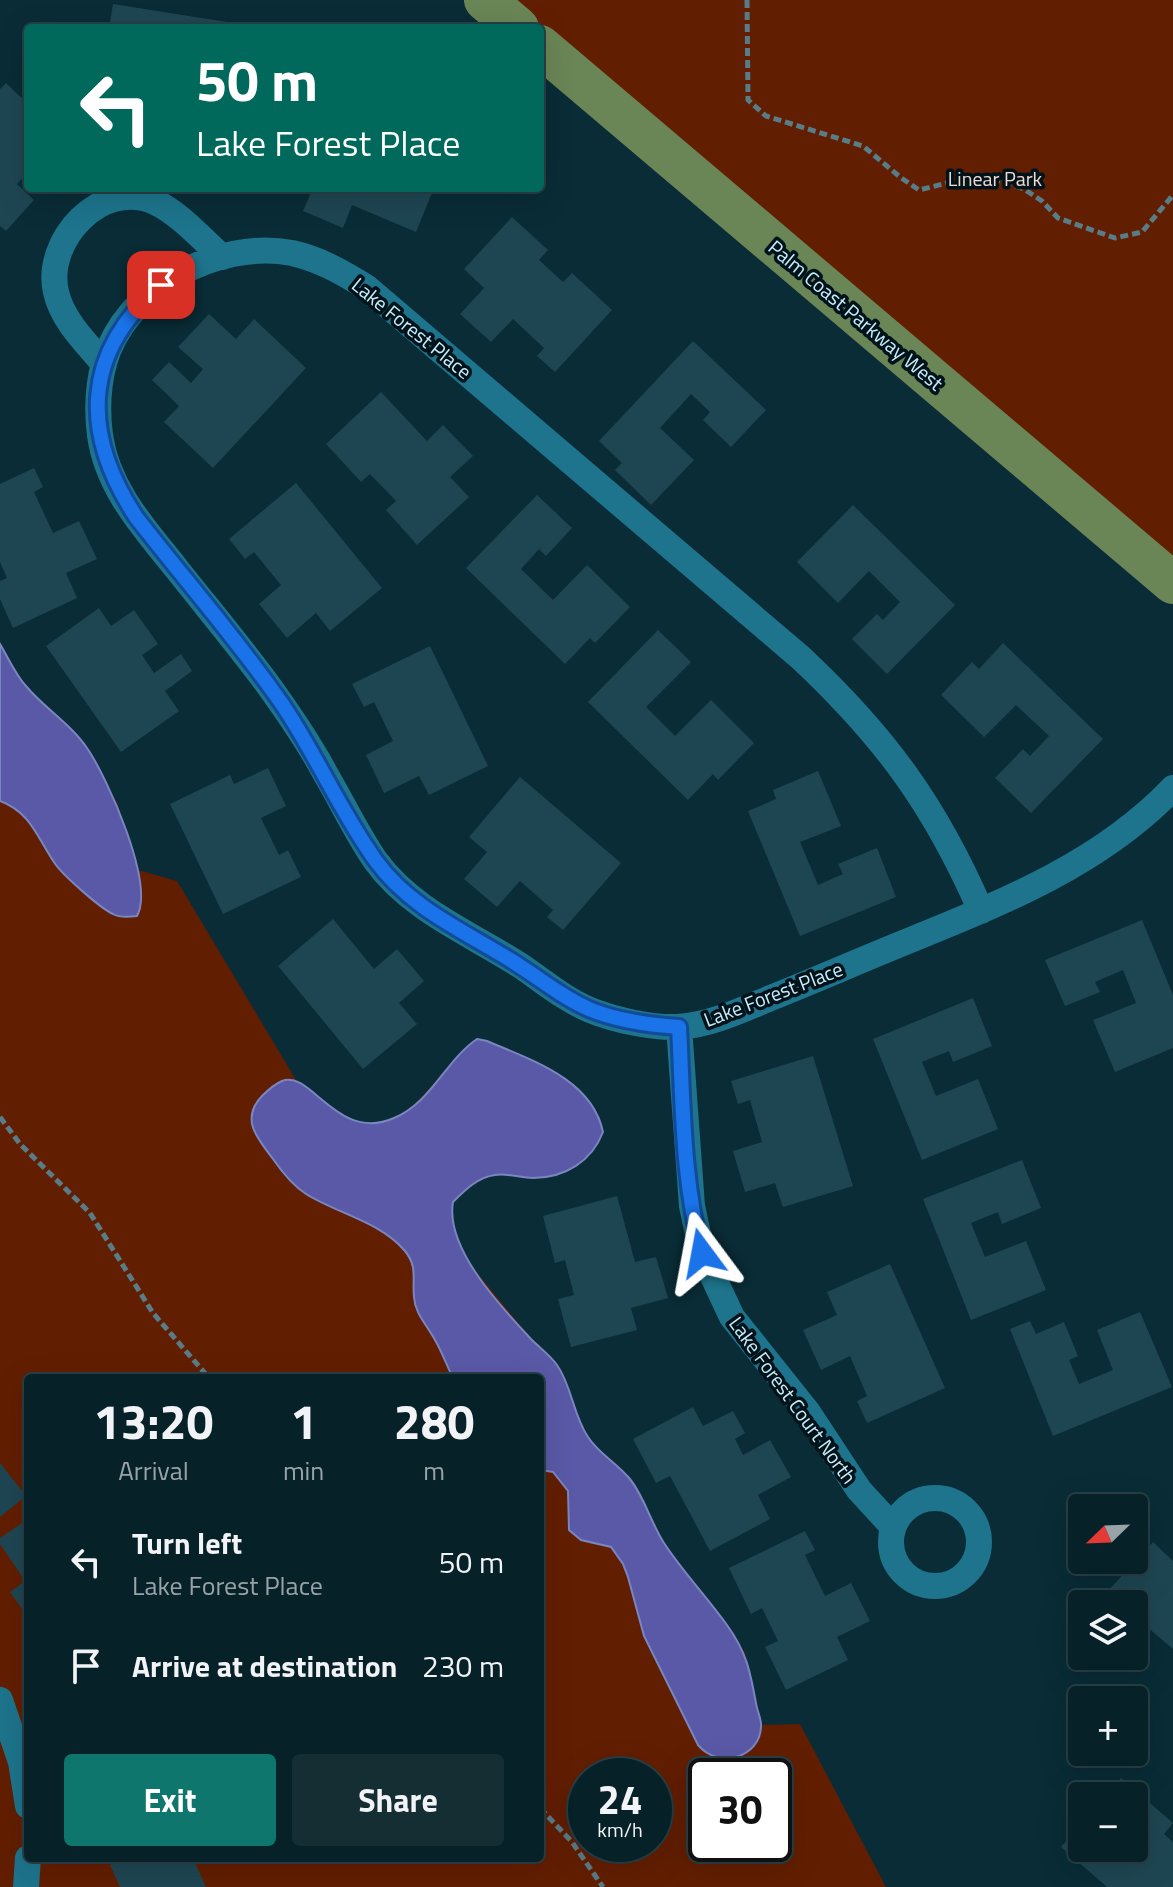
<!DOCTYPE html>
<meta charset="utf-8">
<style>
:root{--surface:#072128;--page:#152e34;--text:#f1f3f6;--muted:#98a3a8;--line:#283e45;--accent:#0f766e}
body{margin:0;font-family:"Titillium Web",sans-serif;background:var(--page);color:var(--text);height:100vh;display:flex;flex-direction:column;font-size:30px;white-space:nowrap}
*{box-sizing:border-box;margin:0}
p{font-size:26px;color:var(--muted)}
.icon{flex:none;width:44px;height:44px;fill:none;stroke:currentColor;stroke-width:2;stroke-linecap:round;stroke-linejoin:round}
.map{position:relative;flex:1;overflow:hidden}
.details{position:absolute;left:24px;top:1374px;width:520px;height:488px;display:flex;flex-direction:column;background:var(--surface);border-radius:8px;box-shadow:0 8px 32px #0002,0 0 0 2px var(--line)}
.details>*{flex:none}
.guide{position:absolute;left:24px;top:24px;width:520px;height:168px;border-radius:8px;box-shadow:0 8px 32px #0002,0 0 0 2px var(--line);background:#00695c;color:#fff;overflow:hidden}
.needle{width:52px;rotate:247deg}
.fabs{position:absolute;left:1068px;top:1494px;display:grid;gap:16px}
.fabs a{display:grid;place-items:center;width:80px;height:80px;border-radius:8px;background:var(--surface);box-shadow:0 8px 32px #0002,0 0 0 2px var(--line);font-size:40px}
.speed{position:absolute;left:568px;top:1758px;display:flex;gap:16px;font-size:40px;font-weight:700;text-align:center}
.speed>*{display:grid;place-content:center;width:104px;height:104px;border-radius:50%;background:var(--surface);box-shadow:0 8px 32px #0002,0 0 0 2px var(--line);line-height:1}
.speed small{font-size:20px;font-weight:400}
.speed .limit{border:4px solid #111;border-radius:12px;background:#fff;color:#111}
.pin{position:absolute;display:grid;place-items:center;width:68px;height:68px;color:#fff;margin:-34px;border-radius:16px;box-shadow:0 4px 12px #0006}
.me{position:absolute;width:88px;margin:-44px;rotate:347deg;stroke-linejoin:round;filter:drop-shadow(0 0 6px #0008)}
.turn{display:flex;align-items:center;gap:28px;height:168px;padding:0 40px;font-size:36px}
.turn .icon{width:104px;height:104px;stroke-width:2.5}
.turn b{display:block;font-size:56px;line-height:68px}
.eta{display:flex;justify-content:space-evenly;align-items:center;height:136px;text-align:center}
.eta b{font-size:48px;font-weight:700;line-height:56px}
.action{display:flex;gap:16px;margin-top:auto;padding:16px 40px}
.action a{flex:1;height:92px;border-radius:8px;background:var(--accent);color:#fff;font-size:32px;font-weight:700;line-height:92px;text-align:center}
.action a+a{background:var(--page);color:var(--text)}
ul{padding:0;list-style:none}
li{display:flex;align-items:center;gap:24px;height:104px;padding:0 40px}
li div{flex:1}
li b{display:block;font-size:30px}
li em{font-style:normal}
.map>svg:first-child{display:block}
.green{fill:#621e00;fill-rule:evenodd}
.water{fill:#5959a7;stroke:#7a86c0;stroke-width:2}
.building{fill:#1e4652}
.lines{fill:none;stroke-linecap:round;stroke-linejoin:round}
.path{stroke:#587c88;stroke-width:5;stroke-dasharray:8 4;stroke-linecap:butt}
.minor{stroke:#1d748c;stroke-width:26}
.primary{stroke:#6a8556;stroke-width:42}
.route-casing{stroke:#114b97;stroke-width:20}
.route{stroke:#1a73e8;stroke-width:14}
.labels{text-anchor:middle;dominant-baseline:central;stroke-width:7;stroke-linejoin:round;paint-order:stroke}
.park-label{font-size:20px;fill:#f2d9d0;stroke:#00131a}
.street-label{font-size:20px;fill:#c8eefb;stroke:#00131a}
</style>
<div class="map">
<svg width="1173" height="1887" viewBox="0 0 1173 1887">
<rect width="100%" height="100%" fill="#092c36"/>
<path class="green" d="M508 0H1173V561Z
M0 644 25 685 86 746 117 803 138 870 177 881 296 1080C310 1089 320 1103 334 1111 405 1156 432 1070 477 1039L487 1041C530 1060 592 1080 603 1132 592 1161 565 1178 533 1178 521 1178 508 1173 495 1175 478 1178 465 1190 453 1202V1229L469 1263 532 1340 559 1368 578 1422 590 1440 600 1453 611 1459 630 1479 665 1545 727 1626 745 1653 762 1725 800 1724 886 1887H0ZM28 1378H540V1858H28ZM586 1776H654V1844H586ZM706 1776H774V1844H706Z"/>
<path class="water" d="M0 644C8 657 15 674 26 686 44 708 71 724 87 748 107 777 155 883 137 916 129 917 120 918 113 914 100 908 64 876 56 865 38 840 32 813 0 801Z
M477 1039 487 1041C531 1060 592 1079 603 1132 592 1161 565 1178 533 1178 521 1178 508 1173 495 1175 478 1177 465 1190 453 1202 445 1248 501 1307 531 1339 540 1348 550 1355 557 1365 572 1386 573 1415 588 1437 599 1454 617 1463 630 1479 645 1498 651 1523 664 1543 683 1572 707 1597 727 1625 747 1653 750 1671 756 1703 757 1711 762 1720 761 1727 760 1757 719 1770 698 1745L644 1636 628 1577 623 1564 611 1547 581 1540 569 1530 568 1491 553 1472 540 1470V1378H453C447 1366 442 1352 435 1340 427 1325 415 1314 414 1297 412 1279 418 1267 405 1251 379 1221 338 1214 306 1194 292 1185 282 1172 273 1159 257 1138 240 1119 262 1096 267 1091 275 1084 282 1081 311 1069 337 1143 394 1118 431 1103 445 1061 477 1039Z"/>
<path class="building" d="M113 4 246 25V28H109Z
M6 83 28 104V172L17 184 34 200 6 231 0 226V89Z
M313 188H434L416 232 352 205 343 228 303 211Z
M512 217 548 250 539 260 563 282 572 273 612 310 555 372 537 356 544 348 513 319 491 342 460 314 484 288 464 269Z
M209 314 236 339 254 319 306 368 213 468 164 422 179 406 152 380 169 362 191 383 203 369 178 347Z
M693 341 766 410 731 447 703 420 710 412 691 394 660 428 694 460 651 505 615 470 622 463 599 441Z
M381 392 427 441 443 425 473 456 450 477 469 497 417 545 386 510 396 501 370 474 361 482 326 444Z
M34 468 43 487 34 492 53 533 79 521 97 559 66 573 77 598 13 628 0 599V581L7 578 0 562V484Z
M296 483 382 588 330 631 316 613 287 638 259 604 281 585 254 552 245 559 229 539Z
M537 495 572 528 546 556 539 549 521 569 553 600 587 565 630 607 595 643 590 638 565 664 466 568Z
M853 505 955 605 887 674 852 639 877 614 883 620 900 602 869 571 838 603 797 562Z
M99 608 111 626 134 610 158 644 142 655 154 673 181 654 192 671 165 691 179 711 121 752 46 646Z
M658 630 691 662 646 707 675 736 711 700 754 743 718 780 713 774 688 800 588 702Z
M1003 643 1103 739 1031 813 995 778 1023 749 1030 756 1049 736 1016 705 984 737 941 695 972 662 979 669Z
M430 646 488 766 429 795 419 776 384 793 366 755 393 741 374 702 364 707 352 684Z
M268 768 286 806 261 818 279 855 288 850 301 877 223 914 170 804 230 775 234 784Z
M818 771 841 826 800 842 818 885 843 874 838 864 877 848 896 897 800 936 748 811 776 799 773 790Z
M520 777 621 863 563 930 547 917 553 910 520 881 497 907 464 879 487 852 469 837Z
M333 919 374 969 397 949 424 981 399 1003 417 1024 363 1069 278 966Z
M1142 920 1173 995V1048L1115 1072 1093 1020 1136 1003 1123 970 1095 982 1100 992 1065 1006 1045 960Z
M973 998 992 1046 953 1062 949 1051 922 1062 936 1096 978 1079 998 1129 922 1160 873 1039Z
M813 1056 853 1186 783 1207 775 1183 745 1192 733 1151 762 1142 750 1100 738 1104 731 1081Z
M1022 1160 1041 1208 1002 1224 998 1212 971 1223 985 1257 1026 1241 1046 1290 971 1320 923 1199Z
M617 1196 635 1262 656 1257 668 1298 631 1308 637 1330 571 1347 558 1299 574 1295 565 1260 555 1263 543 1216Z
M890 1264 945 1388 867 1423 857 1401 867 1396 850 1356 821 1370 803 1330 837 1315 827 1292Z
M1140 1312 1172 1387 1053 1436 1010 1329 1030 1321 1036 1334 1064 1322 1078 1356 1069 1360 1079 1384 1113 1370 1097 1330Z
M693 1407 703 1426 733 1411 745 1433 735 1439 743 1455 770 1440 791 1477 758 1495 770 1519 710 1551 670 1476 656 1483 633 1439Z
M0 1463 26 1496 0 1517Z
M28 1519V1617L10 1592 25 1581 0 1544V1538Z
M805 1531 815 1550 805 1555 825 1596 851 1583 870 1621 837 1637 848 1660 786 1690 765 1647 778 1641 762 1608 751 1614 729 1568Z
M1153 1542 1173 1561V1649L1134 1616V1604H1120L1106 1593Z
M1121 1778 1173 1823 1164 1834 1173 1842V1887H1107L1061 1847 1082 1823V1848H1134V1796H1106Z
M125 1858H193L206 1887H120L110 1865Z"/>
<g class="lines">
<path class="path" d="M747 0 748 100 766 116 863 146 900 177 919 190 963 179 984 177 1004 182 1024 189 1042 201 1058 218 1115 238 1142 232 1173 195
M0 1117 20 1144 90 1213 153 1313 209 1378
M540 1808 572 1842 603 1887"/>
<path class="minor" d="M104 364C86 343 62 320 56 292 44 241 101 178 155 202 179 213 202 239 222 257
M981 911C935 805 885 737 801 658L366 287C342 272 319 259 292 253 217 239 125 288 104 363 98 386 97 412 100 435 107 488 144 528 176 568 206 606 237 643 266 682 287 711 308 741 325 773 342 802 356 832 375 860 412 911 470 933 521 966 543 981 564 999 590 1010 615 1020 651 1028 678 1027 711 1025 744 1009 773 997 813 981 852 964 891 948 991 907 1097 868 1173 788
M679 1027 692 1206 702 1253 732 1317 807 1411 859 1490 893 1527
M891 1542a44 44 0 1 1 88 0a44 44 0 1 1-88 0Z
M0 1700 21 1762 28 1806
M26 1887 28 1858"/>
<path class="primary" d="M485 0 518 28
M540 46 1173 583"/>
</g>
<g class="lines">
<defs>
<path id="route" d="M161 285C82 353 81 433 136 517 184 579 237 639 282 704 316 754 340 811 376 861 410 908 464 931 512 961 538 977 561 997 589 1009 617 1021 649 1025 679 1027 683 1101 682 1180 702 1253"/>
</defs>
<use href="#route" class="route-casing"/>
<use href="#route" class="route"/>
</g>
<g class="labels">
<g class="park-label">
<text x="995" y="178">Linear Park</text>
</g>
<g class="street-label">
<text transform="translate(856 315) rotate(40)">Palm Coast Parkway West</text>
<text transform="translate(412 328) rotate(39)">Lake Forest Place</text>
<text transform="translate(773 994) rotate(-21)">Lake Forest Place</text>
<text transform="translate(793 1400) rotate(54)">Lake Forest Court North</text>
</g>
</g>
</svg>
<div class="fabs">
<a><svg class="needle" viewBox="-14 -14 28 28"><path d="M0-13l5 13h-10z" fill="#e53935"/><path d="M0 13l5-13h-10z" fill="#98a3a8"/></svg></a>
<a><svg class="icon" aria-label="layers" viewBox="0 0 24 24"><path d="M12 4l9 5-9 5-9-5zM3 14l9 5 9-5"/></svg></a>
<a>+</a>
<a>−</a>
</div>
<div class="speed"><div>24<small>km/h</small></div><div class="limit">30</div></div>
<div class="pin" style="left:161px;top:285px;background:#d93025"><svg class="icon" aria-label="arrive" viewBox="0 0 24 24"><path d="M6 21V4h12l-3 4 3 4H6"/></svg></div>
<svg class="me" style="left:702px;top:1253px" viewBox="-20 -20 40 40"><path d="M0-17L14 15 0 8-14 15z" fill="#1a73e8" stroke="#fff" stroke-width="4"/></svg>
<div class="guide">
<div class="turn"><svg class="icon" aria-label="left" viewBox="0 0 24 24"><path d="M17 20v-9H6M10 6l-5 5 5 5"/></svg><div><b>50 m</b>Lake Forest Place</div></div>
</div>
<section class="details">
<div class="eta">
<div><b>13:20</b><p>Arrival</p></div>
<div><b>1</b><p>min</p></div>
<div><b>280</b><p>m</p></div>
</div>
<ul>
<li><svg class="icon" aria-label="left" viewBox="0 0 24 24"><path d="M17 20v-9H6M10 6l-5 5 5 5"/></svg><div><b>Turn left</b><p>Lake Forest Place</p></div><em>50 m</em></li>
<li><svg class="icon" aria-label="arrive" viewBox="0 0 24 24"><path d="M6 21V4h12l-3 4 3 4H6"/></svg><div><b>Arrive at destination</b></div><em>230 m</em></li>
</ul>
<div class="action"><a>Exit</a><a>Share</a></div>
</section>
</div>
